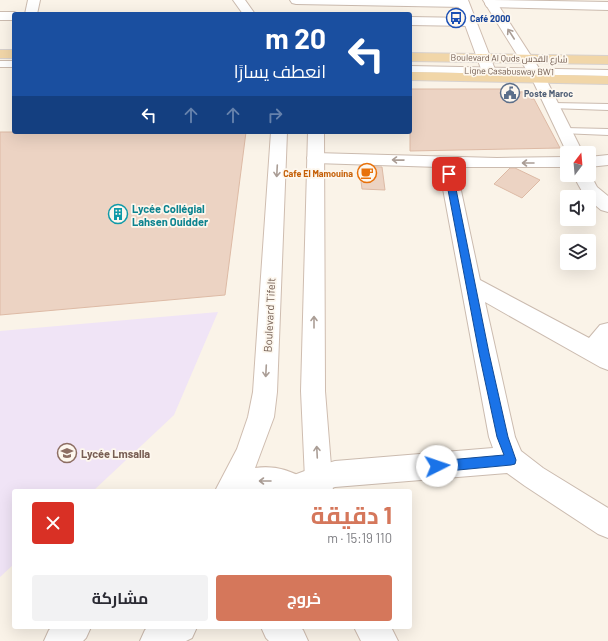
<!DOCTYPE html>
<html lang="ar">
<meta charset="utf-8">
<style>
:root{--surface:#fff;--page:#f2f2f3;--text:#2b2b33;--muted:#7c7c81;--accent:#d5775b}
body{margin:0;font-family:Barlow,Cairo,sans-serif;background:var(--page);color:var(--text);direction:rtl;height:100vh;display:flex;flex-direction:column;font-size:15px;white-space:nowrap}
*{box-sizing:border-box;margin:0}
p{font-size:13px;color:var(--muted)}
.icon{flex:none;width:22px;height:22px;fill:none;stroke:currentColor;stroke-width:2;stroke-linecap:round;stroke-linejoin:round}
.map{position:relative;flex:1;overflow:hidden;direction:ltr}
.drawer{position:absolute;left:12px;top:489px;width:400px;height:140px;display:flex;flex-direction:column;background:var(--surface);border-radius:4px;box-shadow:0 4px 16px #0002;direction:rtl}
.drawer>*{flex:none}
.guide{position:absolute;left:12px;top:12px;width:400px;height:122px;border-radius:4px;box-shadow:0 4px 16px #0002;direction:rtl;background:#1a4fa0;color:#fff;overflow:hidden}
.needle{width:26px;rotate:16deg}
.fabs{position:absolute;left:560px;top:146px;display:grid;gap:8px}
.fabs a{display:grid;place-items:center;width:36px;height:36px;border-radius:4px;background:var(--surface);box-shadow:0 4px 16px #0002;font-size:20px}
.pin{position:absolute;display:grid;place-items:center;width:34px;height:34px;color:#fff;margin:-17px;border-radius:8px;box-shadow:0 2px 6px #0006}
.me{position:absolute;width:44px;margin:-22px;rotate:86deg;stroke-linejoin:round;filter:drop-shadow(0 0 3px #0008)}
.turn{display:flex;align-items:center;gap:14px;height:84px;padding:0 20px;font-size:18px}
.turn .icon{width:52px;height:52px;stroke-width:2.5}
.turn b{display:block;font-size:28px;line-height:34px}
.lanes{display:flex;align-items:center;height:38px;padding:0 20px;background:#0003;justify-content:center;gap:20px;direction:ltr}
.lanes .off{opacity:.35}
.round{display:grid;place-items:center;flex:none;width:42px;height:42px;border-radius:4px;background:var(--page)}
.summary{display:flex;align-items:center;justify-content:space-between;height:68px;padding:0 20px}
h1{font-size:24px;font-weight:700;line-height:30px;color:var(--accent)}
.primary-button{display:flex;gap:8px;margin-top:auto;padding:8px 20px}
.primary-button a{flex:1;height:46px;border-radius:4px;background:var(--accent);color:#fff;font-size:16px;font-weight:700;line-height:46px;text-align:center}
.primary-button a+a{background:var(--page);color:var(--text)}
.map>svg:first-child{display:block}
.education{fill:#f0e4f6}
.building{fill:#ecd3c3;stroke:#ddbaa5}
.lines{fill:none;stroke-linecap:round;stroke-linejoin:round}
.lane-casing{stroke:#cbbbaf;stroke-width:2}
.street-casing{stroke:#cbbbaf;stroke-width:2}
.secondary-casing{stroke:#cfbdb0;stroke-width:2}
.primary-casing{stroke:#d7d1ce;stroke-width:2}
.lane{fill:#fff;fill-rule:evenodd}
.street{fill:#fff;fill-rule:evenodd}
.secondary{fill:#fff;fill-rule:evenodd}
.primary{fill:#f1d6a8;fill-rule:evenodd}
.oneway{stroke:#aa9d95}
.route{fill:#1a73e8;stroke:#114b97}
.labels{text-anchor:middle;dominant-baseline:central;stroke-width:3.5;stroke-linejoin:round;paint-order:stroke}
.far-transit-label{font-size:9px;font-weight:bold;fill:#164399;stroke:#fdf7ee;text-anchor:start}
.far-street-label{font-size:9px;fill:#715b4f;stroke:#fdf7ee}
.far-service-label{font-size:9px;font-weight:bold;fill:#4e5e75;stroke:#fdf7ee;text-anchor:start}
.far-food-label{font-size:9px;font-weight:bold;fill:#c56008;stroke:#fdf7ee;text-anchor:end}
.culture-label{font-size:11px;font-weight:bold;fill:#0d838f;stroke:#fdf7ee;text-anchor:start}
.street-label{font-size:11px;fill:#715b4f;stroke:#fdf7ee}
.education-label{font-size:11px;font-weight:bold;fill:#785e54;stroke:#fdf7ee;text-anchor:start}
</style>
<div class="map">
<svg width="608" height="641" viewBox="0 0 608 641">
<rect width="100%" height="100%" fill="#faf3e8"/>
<path class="education" d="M218 312 174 415 93 491H14V564L0 577V331Z"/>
<path class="building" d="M410 89H503L505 91 524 92 525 95H529L531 99H534L560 148 410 151Z
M0 132H246L225 295 0 315Z
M359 166 382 167 385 190 362 189Z
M510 168H515L540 180 522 198 494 184Z"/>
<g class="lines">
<defs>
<path id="lane" d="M0 61H14V67H0Z
M410 66 608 70V76L410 72Z
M553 103 608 104V110L550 108 548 106Z
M565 128 608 129V135L561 133 560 131Z"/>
<path id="street" d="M28 0H40L37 14H25Z
M233 0H245L255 14H243Z
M290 0H466L469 3 467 6 463 7 296 4 292 3Z
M491 0 608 2V10L487 7 485 4 487 1Z
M0 12H14L19 14H14V20H0Z
M410 17 470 18 474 19 476 22 474 25 470 26 410 25Z
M539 75 544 76 546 79 583 153H567L532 79 534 76Z
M315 153 497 158 567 157V167H456L480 280 589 338 600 325 608 323V370L600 367 485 302 515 437 521 451 543 468 608 508V538L598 534 525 486 507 473 335 487 323 491H293L290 485 294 475 318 466 335 461 493 448 489 437 439 167 315 163 309 162 307 158 309 154Z
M608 155V165L589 167V157Z
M589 172 597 187 608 196V212L601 210 589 200V197L584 195 573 175H589Z
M52 627H91L86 638 83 641H44L49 630Z
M148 627H197L192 638 186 641H140L145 630Z"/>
<path id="secondary" d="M456 0H468L498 77 496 80 491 81 486 80 484 77Z
M483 0H495L546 79 544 82 539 83 534 82Z
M271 132H287L277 392 274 417 255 468C273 465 290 470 305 479L301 391 308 132H324L325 391 333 491H215L237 449 248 417 253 392Z
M261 627H300L303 630 308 641H269L266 638Z
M354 627H391L398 641H361Z"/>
<path id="primary" d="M0 50H14V58H0Z
M410 53 608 56V64L410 61Z
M410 72 608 76V84L410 80Z"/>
</defs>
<use href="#lane" class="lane-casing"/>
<use href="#street" class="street-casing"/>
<use href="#secondary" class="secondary-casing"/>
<use href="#primary" class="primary-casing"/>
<use href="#lane" class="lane"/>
<use href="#street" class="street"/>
<use href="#secondary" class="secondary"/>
<use href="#primary" class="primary"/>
</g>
<defs><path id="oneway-shaft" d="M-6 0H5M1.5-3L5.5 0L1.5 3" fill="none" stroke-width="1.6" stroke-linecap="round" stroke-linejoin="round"/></defs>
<g class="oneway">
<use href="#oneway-shaft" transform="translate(511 34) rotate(-123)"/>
<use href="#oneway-shaft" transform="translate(398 160) rotate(-179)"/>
<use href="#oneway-shaft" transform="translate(528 163) rotate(-180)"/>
<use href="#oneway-shaft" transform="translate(277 171) rotate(93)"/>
<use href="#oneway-shaft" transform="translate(314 322) rotate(-90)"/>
<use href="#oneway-shaft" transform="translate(266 371) rotate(93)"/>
<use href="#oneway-shaft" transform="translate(317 452) rotate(-93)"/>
<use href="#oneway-shaft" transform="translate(265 481) rotate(180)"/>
</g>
<path class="route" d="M446 172H452L453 174 489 353 508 437 516 460 515 464 511 465 437 472 433 470 432 466 433 462 437 461 504 455 497 437 479 353 445 174Z"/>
<defs>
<symbol id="bus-ring" viewBox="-11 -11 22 22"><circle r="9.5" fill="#fdf7ee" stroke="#1a4fb4" stroke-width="1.5"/><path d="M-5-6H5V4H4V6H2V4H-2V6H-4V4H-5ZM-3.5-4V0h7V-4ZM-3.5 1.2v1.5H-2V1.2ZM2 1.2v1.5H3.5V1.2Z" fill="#1a4fb4"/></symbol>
<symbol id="civic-ring" viewBox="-11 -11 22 22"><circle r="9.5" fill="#fdf7ee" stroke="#5c6f8a" stroke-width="1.5"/><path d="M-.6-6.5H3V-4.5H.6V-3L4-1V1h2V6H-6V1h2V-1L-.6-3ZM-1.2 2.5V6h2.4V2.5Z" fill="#5c6f8a"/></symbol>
<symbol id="cafe-ring" viewBox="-11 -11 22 22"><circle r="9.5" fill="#fdf7ee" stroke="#e8710a" stroke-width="1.5"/><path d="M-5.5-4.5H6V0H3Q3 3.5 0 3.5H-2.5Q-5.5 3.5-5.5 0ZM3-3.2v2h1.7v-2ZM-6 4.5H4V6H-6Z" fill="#e8710a"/></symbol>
<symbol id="building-ring" viewBox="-11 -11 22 22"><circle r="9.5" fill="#fdf7ee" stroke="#0f9aa8" stroke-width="1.5"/><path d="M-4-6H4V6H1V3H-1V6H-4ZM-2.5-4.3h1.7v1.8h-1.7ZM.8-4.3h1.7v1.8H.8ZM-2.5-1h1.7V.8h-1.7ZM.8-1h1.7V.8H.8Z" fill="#0f9aa8"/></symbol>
<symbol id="school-ring" viewBox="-11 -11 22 22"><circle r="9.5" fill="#fdf7ee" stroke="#8d6e63" stroke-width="1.5"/><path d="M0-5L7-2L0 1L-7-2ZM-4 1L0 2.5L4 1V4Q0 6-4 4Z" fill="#8d6e63"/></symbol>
</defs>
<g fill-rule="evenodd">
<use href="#bus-ring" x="445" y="7" width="22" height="22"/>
<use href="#civic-ring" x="499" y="82" width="22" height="22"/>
<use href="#cafe-ring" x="356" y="162" width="22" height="22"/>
<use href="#building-ring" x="107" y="203" width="22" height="22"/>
<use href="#school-ring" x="56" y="442" width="22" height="22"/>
</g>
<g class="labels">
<g class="far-transit-label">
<text x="470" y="18">Café 2000</text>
</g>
<g class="far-street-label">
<text transform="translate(509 58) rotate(1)">Boulevard Al Quds شارع القدس</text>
<text transform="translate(509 71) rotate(1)">Ligne Casabusway BW1</text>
</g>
<g class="far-service-label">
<text x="524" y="93">Poste Maroc</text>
</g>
<g class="far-food-label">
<text x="353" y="173">Cafe El Mamouina</text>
</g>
<g class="culture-label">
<text x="132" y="208">Lycée Collégial<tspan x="132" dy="13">Lahsen Ouidder</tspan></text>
</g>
<g class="street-label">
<text transform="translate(269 315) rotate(-87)">Boulevard Tifelt</text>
</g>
<g class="education-label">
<text x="81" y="453">Lycée Lmsalla</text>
</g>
</g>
</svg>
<div class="fabs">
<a><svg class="needle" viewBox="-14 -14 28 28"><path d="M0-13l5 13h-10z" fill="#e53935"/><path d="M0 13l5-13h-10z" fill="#7c7c81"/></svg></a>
<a><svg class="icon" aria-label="sound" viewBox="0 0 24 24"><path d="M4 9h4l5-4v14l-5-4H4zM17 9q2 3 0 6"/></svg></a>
<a><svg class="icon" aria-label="layers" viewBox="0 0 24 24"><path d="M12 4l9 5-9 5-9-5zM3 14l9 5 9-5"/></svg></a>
</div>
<div class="pin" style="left:449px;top:174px;background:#d93025"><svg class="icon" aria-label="arrive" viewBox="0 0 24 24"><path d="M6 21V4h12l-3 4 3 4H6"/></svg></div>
<svg class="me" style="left:437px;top:466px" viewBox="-20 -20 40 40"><circle r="19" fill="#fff"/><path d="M0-13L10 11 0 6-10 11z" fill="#1a73e8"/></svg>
<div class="guide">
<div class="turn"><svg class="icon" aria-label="left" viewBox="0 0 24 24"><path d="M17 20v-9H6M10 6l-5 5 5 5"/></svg><div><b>20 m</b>انعطف يسارًا</div></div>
<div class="lanes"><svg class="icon" aria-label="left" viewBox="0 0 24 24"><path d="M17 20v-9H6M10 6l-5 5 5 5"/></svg><svg class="icon off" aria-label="ahead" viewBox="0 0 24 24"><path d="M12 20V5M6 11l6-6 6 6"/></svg><svg class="icon off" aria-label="ahead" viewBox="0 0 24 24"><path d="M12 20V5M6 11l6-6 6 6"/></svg><svg class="icon off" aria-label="right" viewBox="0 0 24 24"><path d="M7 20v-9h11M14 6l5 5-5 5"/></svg></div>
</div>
<section class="drawer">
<div class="summary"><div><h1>1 دقيقة</h1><p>110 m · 15:19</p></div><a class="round" style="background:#d93025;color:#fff"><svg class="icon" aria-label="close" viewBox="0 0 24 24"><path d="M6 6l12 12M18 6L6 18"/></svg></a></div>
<div class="primary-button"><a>خروج</a><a>مشاركة</a></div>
</section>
</div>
